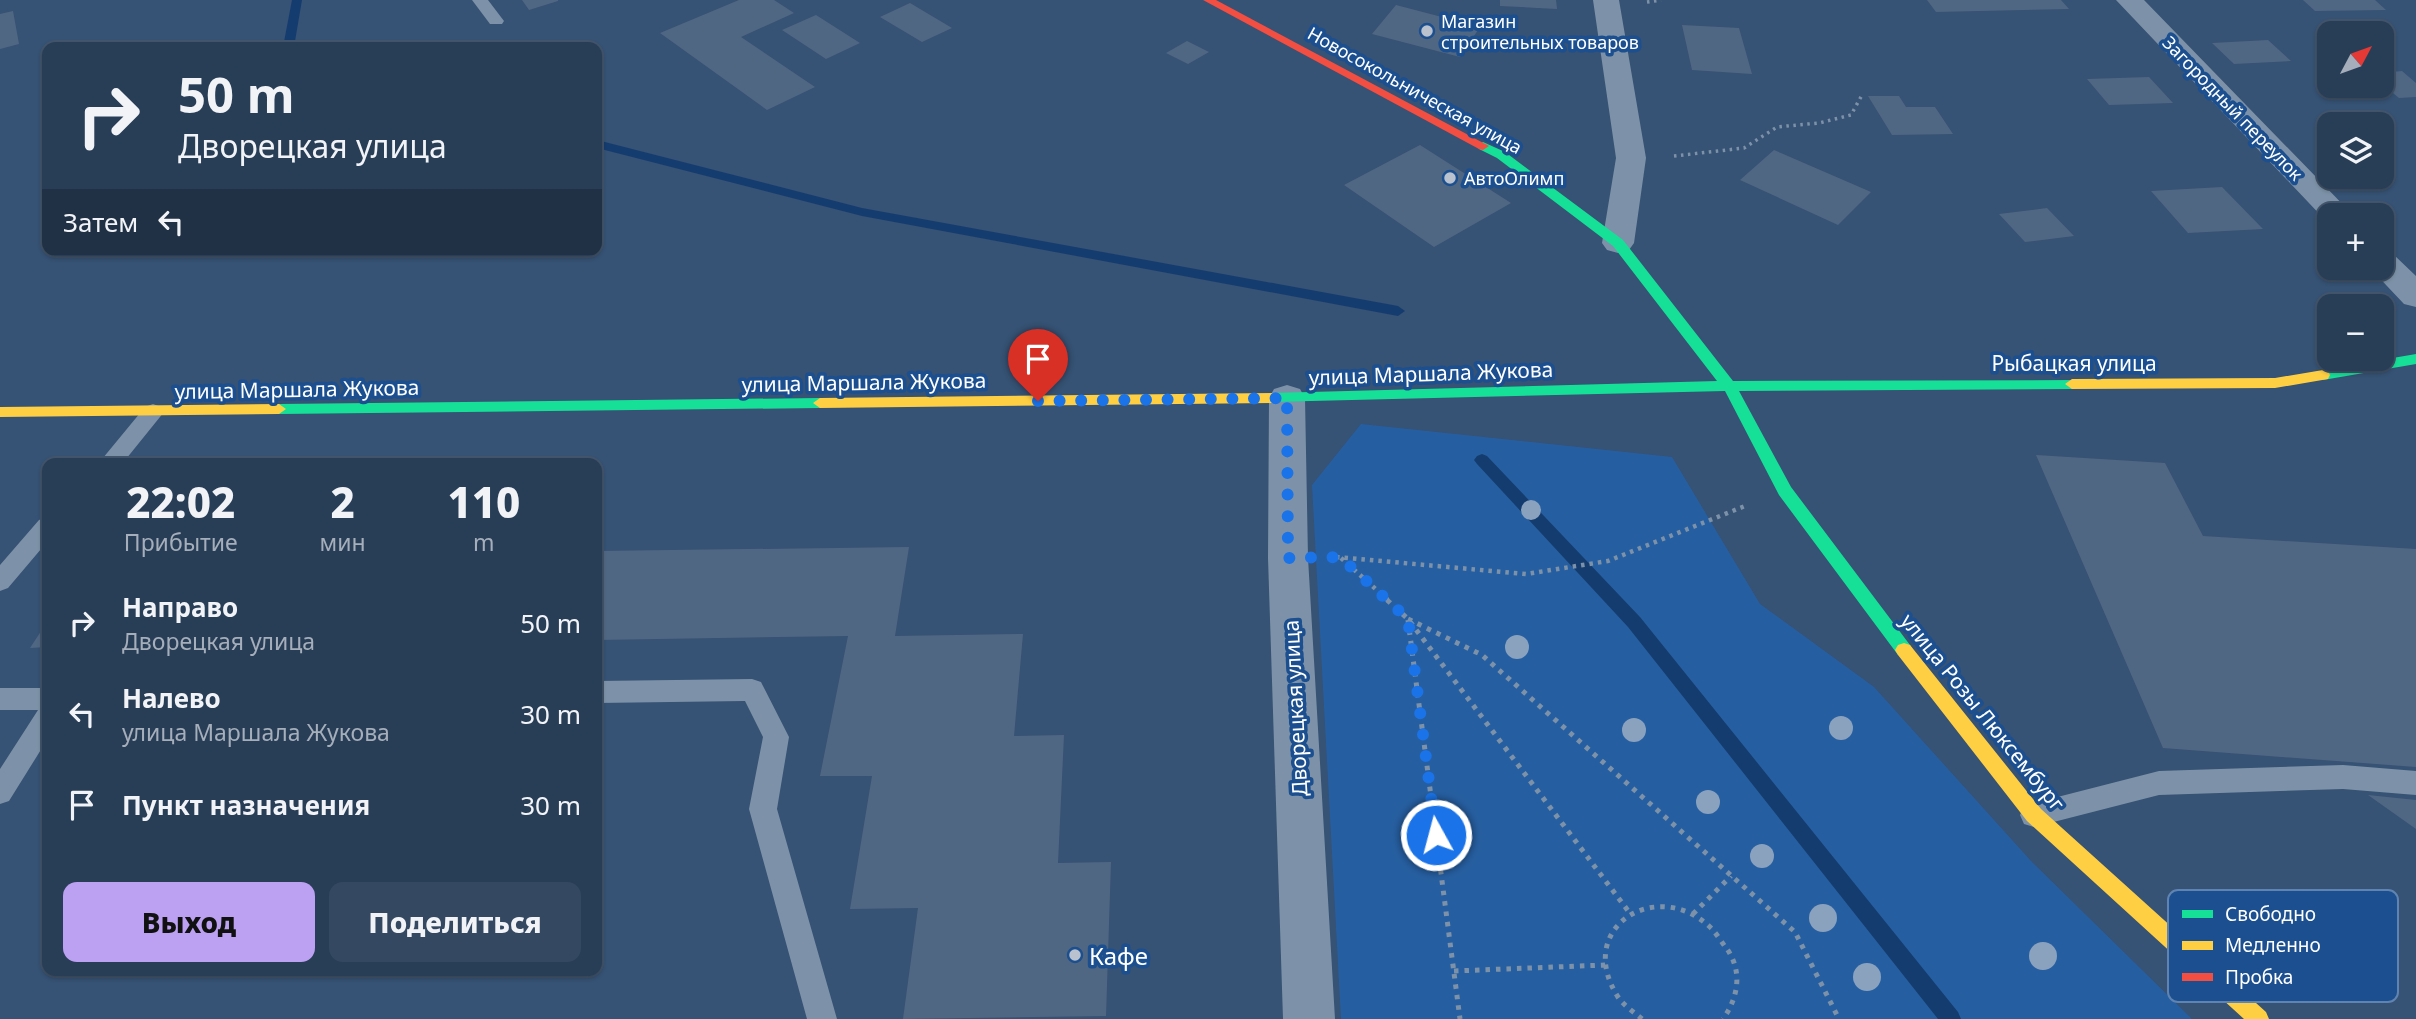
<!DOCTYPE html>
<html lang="ru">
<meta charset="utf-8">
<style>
:root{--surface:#283e57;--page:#344961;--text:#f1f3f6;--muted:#a5aeba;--line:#44576d;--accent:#bca0f2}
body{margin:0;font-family:"Noto Sans",sans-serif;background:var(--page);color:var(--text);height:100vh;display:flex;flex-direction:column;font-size:26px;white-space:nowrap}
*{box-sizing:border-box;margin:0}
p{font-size:23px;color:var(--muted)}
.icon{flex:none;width:38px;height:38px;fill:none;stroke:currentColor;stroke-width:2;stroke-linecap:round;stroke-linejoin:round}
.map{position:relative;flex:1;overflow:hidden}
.side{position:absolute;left:42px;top:458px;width:560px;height:518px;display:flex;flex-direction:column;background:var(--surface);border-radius:14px;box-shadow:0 2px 5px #0004,0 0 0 2px var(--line)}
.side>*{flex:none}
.top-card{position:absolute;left:42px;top:42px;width:560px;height:214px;border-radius:14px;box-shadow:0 2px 5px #0004,0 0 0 2px var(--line);background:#283e57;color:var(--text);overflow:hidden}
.needle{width:46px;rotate:49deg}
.controls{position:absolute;left:2317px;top:21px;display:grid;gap:14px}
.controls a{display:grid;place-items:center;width:77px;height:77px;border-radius:14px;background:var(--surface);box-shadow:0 2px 5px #0004,0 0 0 2px var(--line);font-size:35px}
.pin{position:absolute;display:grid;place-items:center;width:60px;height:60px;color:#fff;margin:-72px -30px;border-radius:50% 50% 50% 0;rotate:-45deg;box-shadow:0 0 7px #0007}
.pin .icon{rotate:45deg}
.me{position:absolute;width:77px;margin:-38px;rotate:353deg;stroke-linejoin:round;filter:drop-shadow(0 0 5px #0008)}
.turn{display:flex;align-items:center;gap:24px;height:147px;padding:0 21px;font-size:32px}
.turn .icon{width:91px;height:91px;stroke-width:2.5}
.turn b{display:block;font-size:49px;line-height:60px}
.then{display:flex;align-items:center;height:66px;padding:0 21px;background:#0003;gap:14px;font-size:26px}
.eta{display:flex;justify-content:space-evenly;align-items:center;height:119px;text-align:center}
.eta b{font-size:42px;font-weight:800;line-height:49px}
.primary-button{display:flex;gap:14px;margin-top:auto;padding:14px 21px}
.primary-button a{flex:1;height:80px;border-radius:14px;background:var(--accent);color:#111;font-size:28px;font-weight:800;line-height:80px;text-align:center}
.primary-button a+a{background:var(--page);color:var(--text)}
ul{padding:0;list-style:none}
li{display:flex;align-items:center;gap:21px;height:91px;padding:0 21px}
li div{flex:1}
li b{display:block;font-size:26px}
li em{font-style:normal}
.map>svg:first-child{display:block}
.green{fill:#265fa1}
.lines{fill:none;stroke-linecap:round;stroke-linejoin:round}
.stream{fill:#153c6e;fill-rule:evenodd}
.building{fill:#506783}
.path-far2{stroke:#7d92a8;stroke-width:3.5;stroke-dasharray:2.5 4.5;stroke-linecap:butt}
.path-far1{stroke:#7d92a8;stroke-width:4.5;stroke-dasharray:3.5 5;stroke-linecap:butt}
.path{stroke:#7d92a8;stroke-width:5;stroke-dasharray:4.5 6;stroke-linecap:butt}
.lane{fill:#7d92a8;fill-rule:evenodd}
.street{fill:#7d92a8;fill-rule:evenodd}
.fast{fill:#16e098;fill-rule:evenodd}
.slow{fill:#ffcf43;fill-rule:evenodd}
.jam{fill:#f24e42;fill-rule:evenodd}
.tree{fill:#8aa2be}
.route{stroke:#1a73e8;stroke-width:12;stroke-dasharray:0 21.6}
.poi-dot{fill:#b9c2ce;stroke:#1b4f8f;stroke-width:2.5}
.labels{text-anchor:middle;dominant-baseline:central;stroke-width:7;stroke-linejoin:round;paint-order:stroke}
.far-poi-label{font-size:18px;fill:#fff;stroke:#1b4f8f;text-anchor:start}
.far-street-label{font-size:18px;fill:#fff;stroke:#1b4f8f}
.street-label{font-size:21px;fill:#fff;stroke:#1b4f8f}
.near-poi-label{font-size:24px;fill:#fff;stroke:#1b4f8f;text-anchor:start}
.key{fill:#1b4f8f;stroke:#5f84b1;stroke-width:2}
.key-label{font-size:19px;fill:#fff}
</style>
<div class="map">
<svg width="2416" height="1019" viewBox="0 0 2416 1019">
<rect width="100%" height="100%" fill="#365274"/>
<path class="green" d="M1361 424 1672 457 1760 604 1874 687 2031 861 2192 1019H1341L1312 485Z"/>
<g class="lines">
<path class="stream" d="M292 0H302L294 47H283Z
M597 140 862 208 1398 306 1405 311 1398 316 862 216 597 148Z
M1482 454 1487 456 1640 617 1958 1012 1961 1019H1938L1628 627 1477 464 1474 460 1477 456Z"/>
</g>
<path class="building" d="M522 0H558V1L529 10Z
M739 0H774L794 13 741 37 815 87 767 110 660 33Z
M1500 0H1556L1557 9 1500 6Z
M1927 0H2061L2069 9 1936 12Z
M2303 0H2375L2386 10 2315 11Z
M910 3 952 28 922 42 880 17Z
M1396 5 1480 27 1460 57 1372 34Z
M13 11 19 44 0 49V14Z
M816 15 860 43 826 59 782 30Z
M1682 25 1739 28 1752 74 1692 70Z
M2268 40 2291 61 2234 64 2212 43Z
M1187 41 1209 52 1188 64 1166 53Z
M2402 71 2416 83V97L2399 98 2382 84V73Z
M2149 77 2173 103 2109 105 2087 79Z
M1868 96H1899L1906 107H1935L1953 134 1892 135Z
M1420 145 1511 203 1434 247 1344 185Z
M1774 150 1871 192 1838 225 1740 180Z
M2222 187 2263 229 2188 233 2151 191Z
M2047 208 2074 236 2025 242 1999 214Z
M2036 455 2165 463 2203 536 2416 549V767L2163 748Z
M909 547 895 636 1023 634 1014 736 1064 735 1058 863 1111 862 1106 1016 903 1019 918 908 850 909 872 776H820L848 636 597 640V551Z
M47 622V647L30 648Z
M2368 795 2416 800V829Z"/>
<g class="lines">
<path class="path-far2" d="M1647 2 1661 0
M1674 156 1744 148 1777 127 1819 123 1851 115 1862 95"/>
<path class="path-far1" d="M1336 557 1526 574 1608 561 1745 506
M1341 558 1389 601"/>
<path class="path" d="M1387 600 1408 619 1629 912
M1408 619 1482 655 1795 932 1839 1019
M1408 620 1460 1019
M1693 914 1731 876
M1454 971 1605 965
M1642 1019C1634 1012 1624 1006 1618 997 1573 927 1658 876 1711 928 1717 934 1722 943 1727 949 1743 972 1738 998 1723 1019"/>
<path class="lane" d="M472 0H488L504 21 502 24H490Z
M153 404 161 407 164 412 122 464H98L145 407Z
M47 517V542L8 588 0 591V565L39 520Z
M752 679 761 682 789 737 777 809 837 1019H807L749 809 763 737 745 701 597 703V681Z
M0 688H47V740L9 801 0 804V769L38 710H0Z
M2343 765 2416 771V795L2343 789 2159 795 2034 827 2024 824 2020 815 2024 806 2034 803 2159 771Z"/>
<path class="street" d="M1593 0H1619L1646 158 1634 243 1629 250 1618 253 1607 250 1602 243 1616 158Z
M2116 0H2144L2353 215H2329L2327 222Z
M2382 251 2393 254 2416 276V307L2404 304 2370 268H2382Z
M1287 385 1300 389 1305 398 1308 558 1335 1019H1283L1268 558 1269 398 1274 389Z"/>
<path class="fast" d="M1483 142 1505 152 1623 240 1733 381 2077 380 2079 384 2077 388 2072 389 1739 391 1791 487 1910 645 1913 650 1910 655 1904 657 1898 655 1779 495 1725 391 1267 402 1265 398 1272 393 1717 381 1613 246 1497 158 1479 149 1477 146Z
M2416 354V364L2323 380 2316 375 2323 370Z
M820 398 827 403 820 408 279 414 272 409 279 404Z"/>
<path class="slow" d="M2323 370 2328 371 2330 375 2328 379 2275 388 2072 389 2065 384 2072 379 2275 378Z
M1272 393 1279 398 1272 403 820 408 813 403 820 398Z
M279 404 286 409 279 414 0 417V407Z
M1904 643 1910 645 2041 809 2266 1012 2269 1019H2244L2027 821 1898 655 1895 650 1898 645Z"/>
<path class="jam" d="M1203 0H1216L1489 146 1483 150 1479 149Z"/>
</g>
<g class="tree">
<circle cx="1531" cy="510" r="10"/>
<circle cx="1517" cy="647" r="12"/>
<circle cx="1841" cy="728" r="12"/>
<circle cx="1634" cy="730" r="12"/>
<circle cx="1708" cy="802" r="12"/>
<circle cx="1762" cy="856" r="12"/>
<circle cx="1823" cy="918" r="14"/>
<circle cx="2043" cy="956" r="14"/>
<circle cx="1867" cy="977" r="14"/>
</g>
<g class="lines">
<path class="route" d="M1038 401 1287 398 1288 558 1340 557 1408 619 1436 835"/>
</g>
<g class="poi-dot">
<circle cx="1427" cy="31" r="7"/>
<circle cx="1450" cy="178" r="7"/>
<circle cx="1075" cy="955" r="7"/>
</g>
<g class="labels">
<g class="far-poi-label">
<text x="1441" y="21">Магазин<tspan x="1441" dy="21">строительных товаров</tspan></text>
<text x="1464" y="178">АвтоОлимп</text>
</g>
<g class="far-street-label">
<text transform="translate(1415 90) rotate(29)">Новосокольническая улица</text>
<text transform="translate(2233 108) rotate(46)">Загородный переулок</text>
</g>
<g class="street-label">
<text x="2074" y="363">Рыбацкая улица</text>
<text transform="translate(1431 373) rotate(-2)">улица Маршала Жукова</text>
<text transform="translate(864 382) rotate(-1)">улица Маршала Жукова</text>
<text transform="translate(297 389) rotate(-1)">улица Маршала Жукова</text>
<text transform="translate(1295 708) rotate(-93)">Дворецкая улица</text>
<text transform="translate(1983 712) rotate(51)">улица Розы Люксембург</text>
</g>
<g class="near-poi-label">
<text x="1089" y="955">Кафе</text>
</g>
</g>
<rect x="2168" y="890" width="230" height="112" rx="10" class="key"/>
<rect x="2182" y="910" width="31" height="8" fill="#16e098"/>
<rect x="2182" y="941" width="31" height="9" fill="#ffcf43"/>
<rect x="2182" y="973" width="31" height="8" fill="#f24e42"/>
<g class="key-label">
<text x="2225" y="921">Свободно</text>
<text x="2225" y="952">Медленно</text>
<text x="2225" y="984">Пробка</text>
</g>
</svg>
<div class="controls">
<a><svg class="needle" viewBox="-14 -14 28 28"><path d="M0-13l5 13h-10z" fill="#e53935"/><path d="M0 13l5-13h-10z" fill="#a5aeba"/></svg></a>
<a><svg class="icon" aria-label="layers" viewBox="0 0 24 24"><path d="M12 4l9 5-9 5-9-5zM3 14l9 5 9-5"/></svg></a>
<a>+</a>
<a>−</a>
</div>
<div class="pin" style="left:1038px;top:401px;background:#d93025"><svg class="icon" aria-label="arrive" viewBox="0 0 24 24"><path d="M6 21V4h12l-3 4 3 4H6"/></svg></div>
<svg class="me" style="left:1436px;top:835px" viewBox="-20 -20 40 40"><circle r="17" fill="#1a73e8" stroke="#fff" stroke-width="3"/><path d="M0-11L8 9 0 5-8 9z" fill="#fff"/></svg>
<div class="top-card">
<div class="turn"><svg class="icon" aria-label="right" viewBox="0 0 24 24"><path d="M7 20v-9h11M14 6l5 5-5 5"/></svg><div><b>50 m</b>Дворецкая улица</div></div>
<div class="then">Затем<svg class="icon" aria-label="left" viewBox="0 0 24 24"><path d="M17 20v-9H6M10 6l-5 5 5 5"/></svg></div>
</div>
<section class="side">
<div class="eta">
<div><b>22:02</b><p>Прибытие</p></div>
<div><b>2</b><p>мин</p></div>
<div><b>110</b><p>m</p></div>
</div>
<ul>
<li><svg class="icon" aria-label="right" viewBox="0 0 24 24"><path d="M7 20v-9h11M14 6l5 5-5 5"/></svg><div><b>Направо</b><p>Дворецкая улица</p></div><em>50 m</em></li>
<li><svg class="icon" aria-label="left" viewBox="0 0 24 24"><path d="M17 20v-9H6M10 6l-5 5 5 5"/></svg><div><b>Налево</b><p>улица Маршала Жукова</p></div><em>30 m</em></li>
<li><svg class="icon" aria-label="arrive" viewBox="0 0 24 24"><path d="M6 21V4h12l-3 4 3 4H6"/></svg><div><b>Пункт назначения</b></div><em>30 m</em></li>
</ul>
<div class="primary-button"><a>Выход</a><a>Поделиться</a></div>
</section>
</div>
